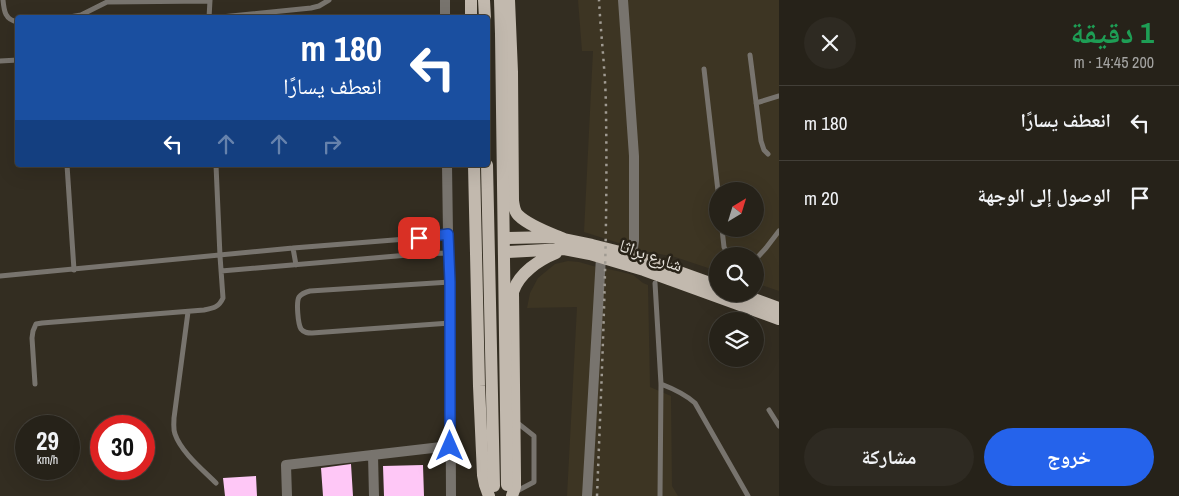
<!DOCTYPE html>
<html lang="ar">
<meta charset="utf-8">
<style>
:root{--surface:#262219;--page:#2e2a22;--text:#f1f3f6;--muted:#a4a4a2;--line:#423f38;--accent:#2563eb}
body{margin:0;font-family:"Archivo Narrow","Noto Naskh Arabic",sans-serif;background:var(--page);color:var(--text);direction:rtl;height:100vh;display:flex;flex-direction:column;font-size:19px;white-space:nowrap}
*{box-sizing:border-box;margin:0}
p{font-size:16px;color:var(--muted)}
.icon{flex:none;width:28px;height:28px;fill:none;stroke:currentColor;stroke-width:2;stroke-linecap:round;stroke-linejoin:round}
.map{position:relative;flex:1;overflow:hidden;direction:ltr}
.drawer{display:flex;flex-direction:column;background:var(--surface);width:400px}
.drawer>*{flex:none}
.top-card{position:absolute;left:15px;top:15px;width:475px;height:152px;border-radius:5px;box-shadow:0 5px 20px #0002,0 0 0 1px var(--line);direction:rtl;background:#1a4fa0;color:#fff;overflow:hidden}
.needle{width:32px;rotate:38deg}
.controls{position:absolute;left:709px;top:182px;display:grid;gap:10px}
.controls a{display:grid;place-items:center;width:55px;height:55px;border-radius:50%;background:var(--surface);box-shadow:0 5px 20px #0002,0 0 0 1px var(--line);font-size:25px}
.speed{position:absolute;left:15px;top:415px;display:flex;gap:10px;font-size:25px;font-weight:700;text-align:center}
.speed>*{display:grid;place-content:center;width:65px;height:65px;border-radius:50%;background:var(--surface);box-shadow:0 5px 20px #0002,0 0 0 1px var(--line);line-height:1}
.speed small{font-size:12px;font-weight:400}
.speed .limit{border:8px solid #d22;background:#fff;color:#111}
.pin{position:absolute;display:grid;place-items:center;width:42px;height:42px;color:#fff;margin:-21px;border-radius:10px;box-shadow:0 2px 8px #0006}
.me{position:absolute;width:55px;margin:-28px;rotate:0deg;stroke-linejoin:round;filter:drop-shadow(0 0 4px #0008)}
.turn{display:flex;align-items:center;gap:18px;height:105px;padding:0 25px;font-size:22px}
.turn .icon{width:65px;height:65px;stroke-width:2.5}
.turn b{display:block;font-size:35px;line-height:42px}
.lanes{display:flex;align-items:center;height:48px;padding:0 25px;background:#0003;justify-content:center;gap:25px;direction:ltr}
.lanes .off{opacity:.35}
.round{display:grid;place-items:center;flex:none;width:52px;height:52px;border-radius:26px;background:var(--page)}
.overview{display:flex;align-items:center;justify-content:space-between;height:85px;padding:0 25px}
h1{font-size:30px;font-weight:700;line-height:38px;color:#1e9e55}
.action{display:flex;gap:10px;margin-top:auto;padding:10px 25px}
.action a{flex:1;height:58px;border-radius:30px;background:var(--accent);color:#fff;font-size:20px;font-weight:700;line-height:58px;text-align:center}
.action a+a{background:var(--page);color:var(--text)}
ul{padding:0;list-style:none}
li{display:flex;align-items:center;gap:15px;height:75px;padding:0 25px;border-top:1px solid var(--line)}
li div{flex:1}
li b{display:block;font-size:19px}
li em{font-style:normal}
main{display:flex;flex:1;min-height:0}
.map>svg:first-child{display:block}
.built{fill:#3d3523;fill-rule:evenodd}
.building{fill:#fec7f6}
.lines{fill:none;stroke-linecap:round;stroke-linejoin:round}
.service{stroke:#78746e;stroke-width:5}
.minor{stroke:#78746e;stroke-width:10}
.primary{stroke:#c2b9ae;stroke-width:12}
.rail{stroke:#a09b92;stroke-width:2.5;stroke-dasharray:2.5 5;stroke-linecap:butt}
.primary-bridge{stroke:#c2b9ae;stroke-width:12}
.route-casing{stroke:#184099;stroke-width:12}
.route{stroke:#2563eb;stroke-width:9}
.labels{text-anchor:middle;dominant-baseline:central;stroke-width:5;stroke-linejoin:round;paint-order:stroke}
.street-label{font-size:18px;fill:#e6e2db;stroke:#292318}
</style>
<main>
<section class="drawer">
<div class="overview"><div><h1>1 دقيقة</h1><p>200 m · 14:45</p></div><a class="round"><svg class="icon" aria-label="close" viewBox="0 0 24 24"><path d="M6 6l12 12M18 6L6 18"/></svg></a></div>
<ul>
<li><svg class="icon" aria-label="left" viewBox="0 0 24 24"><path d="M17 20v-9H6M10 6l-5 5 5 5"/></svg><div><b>انعطف يسارًا</b></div><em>180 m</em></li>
<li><svg class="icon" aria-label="arrive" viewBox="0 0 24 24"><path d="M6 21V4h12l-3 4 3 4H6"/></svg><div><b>الوصول إلى الوجهة</b></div><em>20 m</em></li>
</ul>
<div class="action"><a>خروج</a><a>مشاركة</a></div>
</section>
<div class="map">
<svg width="779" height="496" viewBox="0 0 779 496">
<rect width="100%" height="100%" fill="#332d21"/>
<path class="built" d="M578 0H779V291L755 283V256H718L717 271 675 257 644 251 584 232 593 51H582ZM718 191H755V229H718Z
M568 261 579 262 593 266 622 272 633 275 643 283 648 285 650 387 671 396 672 486 678 496H567L577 307 527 308 530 293 538 278 555 264Z"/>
<path class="building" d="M351 464 353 496H323L321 468Z
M423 465 424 496H384L383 466Z
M256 476 257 496H225L223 478Z"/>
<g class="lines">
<path class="service" d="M3 0C4 11 5 20 18 22
M64 18 81 15 107 2 210 1
M209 18 210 0
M211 18 311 8 319 6 329 0
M750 55 761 141 764 150 768 154
M0 61 18 60
M704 69 718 191
M756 103 779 96
M67 165 74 270
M722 229 724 247 729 256
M293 248 296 265
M755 260 766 248 779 231
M221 271 420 254 448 253
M0 276 293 248 419 238 447 234
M655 283 661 384 660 496
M188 312 174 418C174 423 173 429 175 434 181 452 203 470 216 483
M450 323 312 333C308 333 304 333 301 329 298 324 296 302 299 297 302 293 306 292 310 291L450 282
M35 384 32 338 33 331 36 324 42 323 204 310C214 308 219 307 223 298L220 256 216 165
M661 384C674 389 685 394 695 403L748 496
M769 410 779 426
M515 492 534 482V436L515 421"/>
<path class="minor" d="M445 0V18
M623 0 634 156V241L632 255
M447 165 448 234 450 282 451 496
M373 455 374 496
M287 496 286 465 450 446
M587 496 601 257"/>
<path class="primary" d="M471 0V18
M484 0 485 18
M500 0 501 34
M509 0 512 72 513 201C514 206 514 211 518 215 529 226 550 233 564 239
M474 165 479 386 483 475 485 485 489 496
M506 238 553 237 592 245 632 255 718 286
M506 252 564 249 590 254 644 270 779 319
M740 294 779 308
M512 496 515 487V477L513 292C519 273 539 260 556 253"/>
<path class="rail" d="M597 496C602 369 608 241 606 113 606 76 601 38 599 0"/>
<path class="primary-bridge" d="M501 34 507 485
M487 165 494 486"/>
</g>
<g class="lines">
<defs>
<path id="route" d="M419 238 448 234 450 282V446"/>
</defs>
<use href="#route" class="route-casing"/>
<use href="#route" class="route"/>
</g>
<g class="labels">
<g class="street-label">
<text transform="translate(651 255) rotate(19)">شارع براثا</text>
</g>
</g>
</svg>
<div class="controls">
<a><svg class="needle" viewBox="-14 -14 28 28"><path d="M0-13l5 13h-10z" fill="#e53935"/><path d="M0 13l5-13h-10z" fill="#a4a4a2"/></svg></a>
<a><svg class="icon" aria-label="search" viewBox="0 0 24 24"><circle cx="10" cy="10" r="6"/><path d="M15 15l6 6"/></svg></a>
<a><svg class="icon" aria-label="layers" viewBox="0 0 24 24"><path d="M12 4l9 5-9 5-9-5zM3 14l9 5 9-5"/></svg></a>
</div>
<div class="speed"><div>29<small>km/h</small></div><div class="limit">30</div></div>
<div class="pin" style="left:419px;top:238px;background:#d93025"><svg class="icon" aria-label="arrive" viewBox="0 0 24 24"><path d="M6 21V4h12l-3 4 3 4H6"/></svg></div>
<svg class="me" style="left:450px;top:446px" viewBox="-20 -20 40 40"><path d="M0-17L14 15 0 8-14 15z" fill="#2563eb" stroke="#fff" stroke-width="4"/></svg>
<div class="top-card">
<div class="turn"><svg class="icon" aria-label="left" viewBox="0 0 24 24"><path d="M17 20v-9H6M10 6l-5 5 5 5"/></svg><div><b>180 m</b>انعطف يسارًا</div></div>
<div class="lanes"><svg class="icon" aria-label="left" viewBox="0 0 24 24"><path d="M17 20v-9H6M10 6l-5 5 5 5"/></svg><svg class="icon off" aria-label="ahead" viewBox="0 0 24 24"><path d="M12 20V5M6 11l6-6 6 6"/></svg><svg class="icon off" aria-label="ahead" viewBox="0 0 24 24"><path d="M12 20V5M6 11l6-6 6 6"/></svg><svg class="icon off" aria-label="right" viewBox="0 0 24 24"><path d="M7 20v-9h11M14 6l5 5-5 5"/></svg></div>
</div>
</div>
</main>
